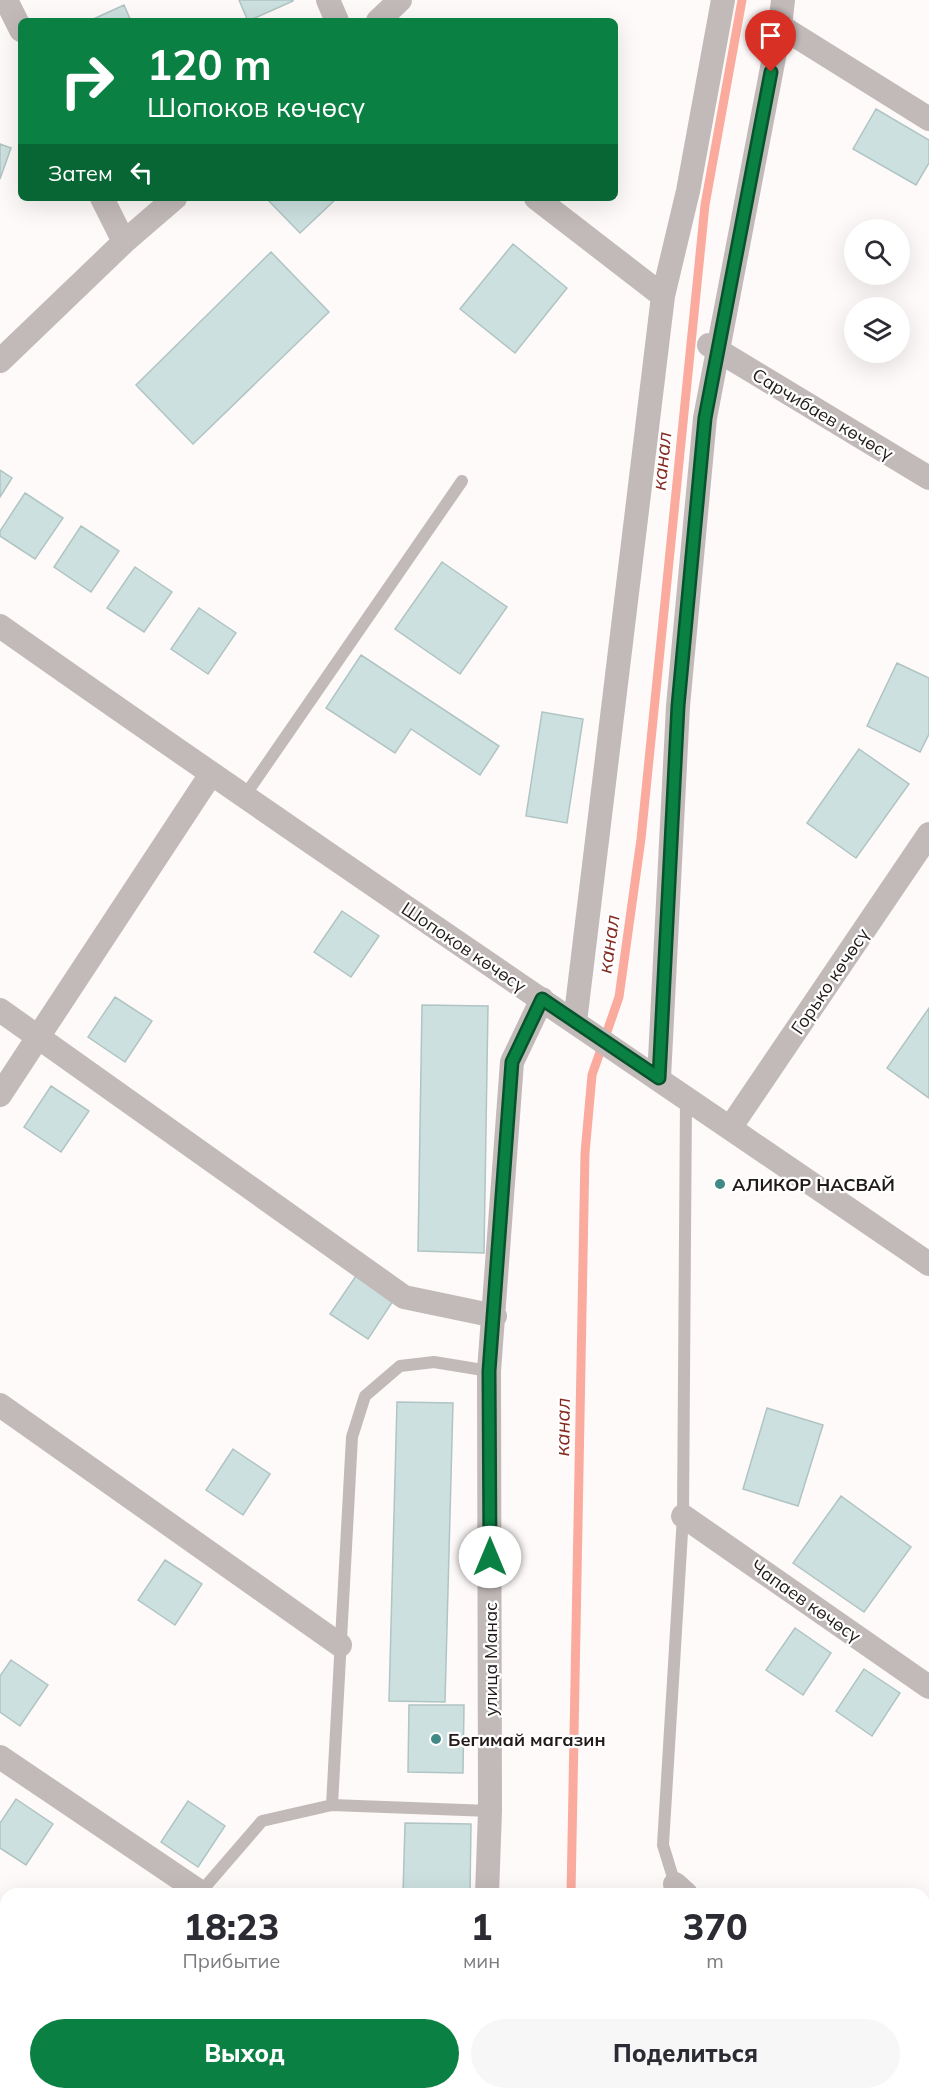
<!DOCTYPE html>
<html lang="ru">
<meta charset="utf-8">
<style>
:root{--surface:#fff;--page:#f7f7f7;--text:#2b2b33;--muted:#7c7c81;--accent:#0b8043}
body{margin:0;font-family:Mulish,sans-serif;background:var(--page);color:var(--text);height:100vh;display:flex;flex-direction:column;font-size:22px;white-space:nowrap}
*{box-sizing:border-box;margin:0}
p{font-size:20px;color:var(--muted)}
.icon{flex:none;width:33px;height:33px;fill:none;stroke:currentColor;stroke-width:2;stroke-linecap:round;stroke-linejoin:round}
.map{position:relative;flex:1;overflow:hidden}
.sheet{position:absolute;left:0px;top:1888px;width:930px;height:212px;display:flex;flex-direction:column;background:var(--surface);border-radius:18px 18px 0 0;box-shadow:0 6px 24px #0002}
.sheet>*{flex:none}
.top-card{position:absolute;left:18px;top:18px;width:600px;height:183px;border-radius:9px;box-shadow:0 6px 24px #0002;background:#0b8043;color:#fff;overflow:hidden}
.fabs{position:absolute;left:844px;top:219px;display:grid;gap:12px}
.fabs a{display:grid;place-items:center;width:66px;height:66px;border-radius:50%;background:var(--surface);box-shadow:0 6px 24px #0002;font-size:30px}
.pin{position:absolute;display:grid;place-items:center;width:51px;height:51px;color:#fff;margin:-62px -26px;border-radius:50% 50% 50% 0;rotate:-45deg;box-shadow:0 0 6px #0007}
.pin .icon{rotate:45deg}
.me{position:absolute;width:66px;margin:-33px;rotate:0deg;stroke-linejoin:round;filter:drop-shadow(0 0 4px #0008)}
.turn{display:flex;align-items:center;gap:21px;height:126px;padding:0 30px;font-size:27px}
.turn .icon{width:78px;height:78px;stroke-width:2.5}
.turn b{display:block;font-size:42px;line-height:51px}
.then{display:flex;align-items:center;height:57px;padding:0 30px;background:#0003;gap:12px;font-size:22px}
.eta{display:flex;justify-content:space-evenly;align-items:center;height:102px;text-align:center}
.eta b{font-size:36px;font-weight:800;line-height:42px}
.action{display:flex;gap:12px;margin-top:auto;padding:12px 30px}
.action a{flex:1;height:69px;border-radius:36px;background:var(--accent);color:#fff;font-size:24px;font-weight:800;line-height:69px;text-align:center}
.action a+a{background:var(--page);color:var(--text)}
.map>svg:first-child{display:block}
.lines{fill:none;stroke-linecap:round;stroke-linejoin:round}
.stream{stroke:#fbab9e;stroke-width:9}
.building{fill:#cce0df;stroke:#b0c4c3;stroke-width:1.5}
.service{stroke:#c2bab9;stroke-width:12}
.minor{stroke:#c2bab9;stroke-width:24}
.route-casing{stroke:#07532c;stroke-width:15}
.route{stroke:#0b8043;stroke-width:10}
.poi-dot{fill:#418987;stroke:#fff;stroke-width:2}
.labels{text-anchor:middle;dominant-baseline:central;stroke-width:4.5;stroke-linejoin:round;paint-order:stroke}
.street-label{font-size:18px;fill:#211a19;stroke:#fff}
.poi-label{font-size:18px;font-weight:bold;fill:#211a19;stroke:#fff;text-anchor:start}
.water-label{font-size:20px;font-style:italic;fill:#852a20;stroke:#fff}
</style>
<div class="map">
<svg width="929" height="2099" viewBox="0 0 929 2099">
<rect width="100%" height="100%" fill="#fefaf9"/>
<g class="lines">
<path class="stream" d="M571 1894 585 1153 592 1075 619 997 641 839 705 205 742 0
M565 2099 566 2094"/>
</g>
<path class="building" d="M239 0H293V1L248 21Z
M124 5 131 21H89Z
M876 109 929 140V163L916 185 853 149Z
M0 144 11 148 0 179Z
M266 198H337L300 233Z
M513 244 567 288 515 353 460 309Z
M271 252 329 312 193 444 136 385Z
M0 470 12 478 0 497Z
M25 493 63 518 35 559 0 536V531Z
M81 526 119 551 91 592 54 567Z
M442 562 507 607 460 674 395 629Z
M135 567 172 592 144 632 107 608Z
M199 608 236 633 208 674 171 649Z
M361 655 499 746 480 775 411 729 395 753 326 708Z
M897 663 929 678V734L920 752 867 726Z
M542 712 583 719 567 823 526 816Z
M859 749 909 784 856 858 807 823Z
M342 911 379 936 351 977 314 952Z
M115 997 152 1021 125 1062 88 1037Z
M422 1005 488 1006 484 1253 418 1251Z
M929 1008V1098L887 1068Z
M51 1086 89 1111 61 1152 24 1127Z
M358 1273 395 1298 368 1339 330 1314Z
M397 1402 453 1403 445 1702 389 1701Z
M767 1408 823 1425 798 1506 743 1489Z
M233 1449 270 1474 243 1515 206 1490Z
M841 1496 911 1547 864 1612 793 1563Z
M165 1560 202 1584 175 1625 138 1600Z
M795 1628 831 1653 803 1695 766 1670Z
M11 1660 48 1685 20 1726 0 1712V1676Z
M864 1669 900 1693 872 1736 836 1711Z
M409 1705H464L463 1773 408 1772Z
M16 1799 53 1824 26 1865 0 1848V1823Z
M188 1801 225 1826 198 1867 161 1842Z
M405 1823 471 1824 470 1894H403Z
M69 2094H209L217 2099H77Z
M399 2094H465V2099H399Z"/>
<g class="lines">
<path class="service" d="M244 797 462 481
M489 1371 434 1362 400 1366 365 1396 352 1437 332 1805 490 1811
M675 1884 663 1845 683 1516 686 1099
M199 1894 262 1821 332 1805"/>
<path class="minor" d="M6 0 21 30
M328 0 337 21
M378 21 400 0
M780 26 929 119
M102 198 124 242
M536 198 663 296
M709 345 929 478
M0 361 124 242 175 198
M0 626C307 842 619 1052 929 1264
M0 1010 404 1297 495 1316
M575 1022 663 296 688 191 723 0
M659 1078 678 706 705 418 780 26 783 0
M0 1095 211 774
M730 1128 929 834
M0 1405 340 1645
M683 1516 929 1687
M0 1757 200 1892
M675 1884 686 1894
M487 1894 490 1811 489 1371 512 1062 542 999
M924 2062 929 2065
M480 2099V2094"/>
</g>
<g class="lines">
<defs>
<path id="route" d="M490 1557 489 1371 512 1062 542 999 659 1078 678 706 705 418 771 72"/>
</defs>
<use href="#route" class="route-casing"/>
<use href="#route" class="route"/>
</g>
<g class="poi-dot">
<circle cx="720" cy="1184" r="6"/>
<circle cx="436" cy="1739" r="6"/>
</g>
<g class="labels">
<g class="street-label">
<text transform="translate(823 414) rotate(31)">Сарчибаев көчөсү</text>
<text transform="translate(464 947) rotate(34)">Шопоков көчөсү</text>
<text transform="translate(830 981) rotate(-56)">Горько көчөсү</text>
<text transform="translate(806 1601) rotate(35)">Чапаев көчөсү</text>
<text transform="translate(490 1659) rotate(-90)">улица Манас</text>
</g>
<g class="poi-label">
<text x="732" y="1184">АЛИКОР НАСВАЙ</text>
<text x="448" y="1739">Бегимай магазин</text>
</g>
<g class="water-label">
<text transform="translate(661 461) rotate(-84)">канал</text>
<text transform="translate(608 944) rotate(-82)">канал</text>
<text transform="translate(562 1427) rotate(-89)">канал</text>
</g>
</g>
</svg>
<div class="fabs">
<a><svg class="icon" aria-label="search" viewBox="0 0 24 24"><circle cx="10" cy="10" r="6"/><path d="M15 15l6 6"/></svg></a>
<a><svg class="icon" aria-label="layers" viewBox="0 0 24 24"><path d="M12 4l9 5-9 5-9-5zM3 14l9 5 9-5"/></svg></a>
</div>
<div class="pin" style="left:771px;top:72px;background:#d93025"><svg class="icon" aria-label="arrive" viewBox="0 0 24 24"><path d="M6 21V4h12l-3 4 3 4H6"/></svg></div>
<svg class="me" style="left:490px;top:1557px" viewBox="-20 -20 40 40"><circle r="19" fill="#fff"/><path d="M0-13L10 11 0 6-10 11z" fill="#0b8043"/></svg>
<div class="top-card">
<div class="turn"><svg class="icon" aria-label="right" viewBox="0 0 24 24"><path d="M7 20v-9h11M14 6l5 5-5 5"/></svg><div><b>120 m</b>Шопоков көчөсү</div></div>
<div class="then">Затем<svg class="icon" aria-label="left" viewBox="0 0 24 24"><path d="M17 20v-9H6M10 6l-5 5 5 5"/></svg></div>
</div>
<section class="sheet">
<div class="eta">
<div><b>18:23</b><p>Прибытие</p></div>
<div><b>1</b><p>мин</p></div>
<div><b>370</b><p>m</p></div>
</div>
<div class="action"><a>Выход</a><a>Поделиться</a></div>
</section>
</div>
